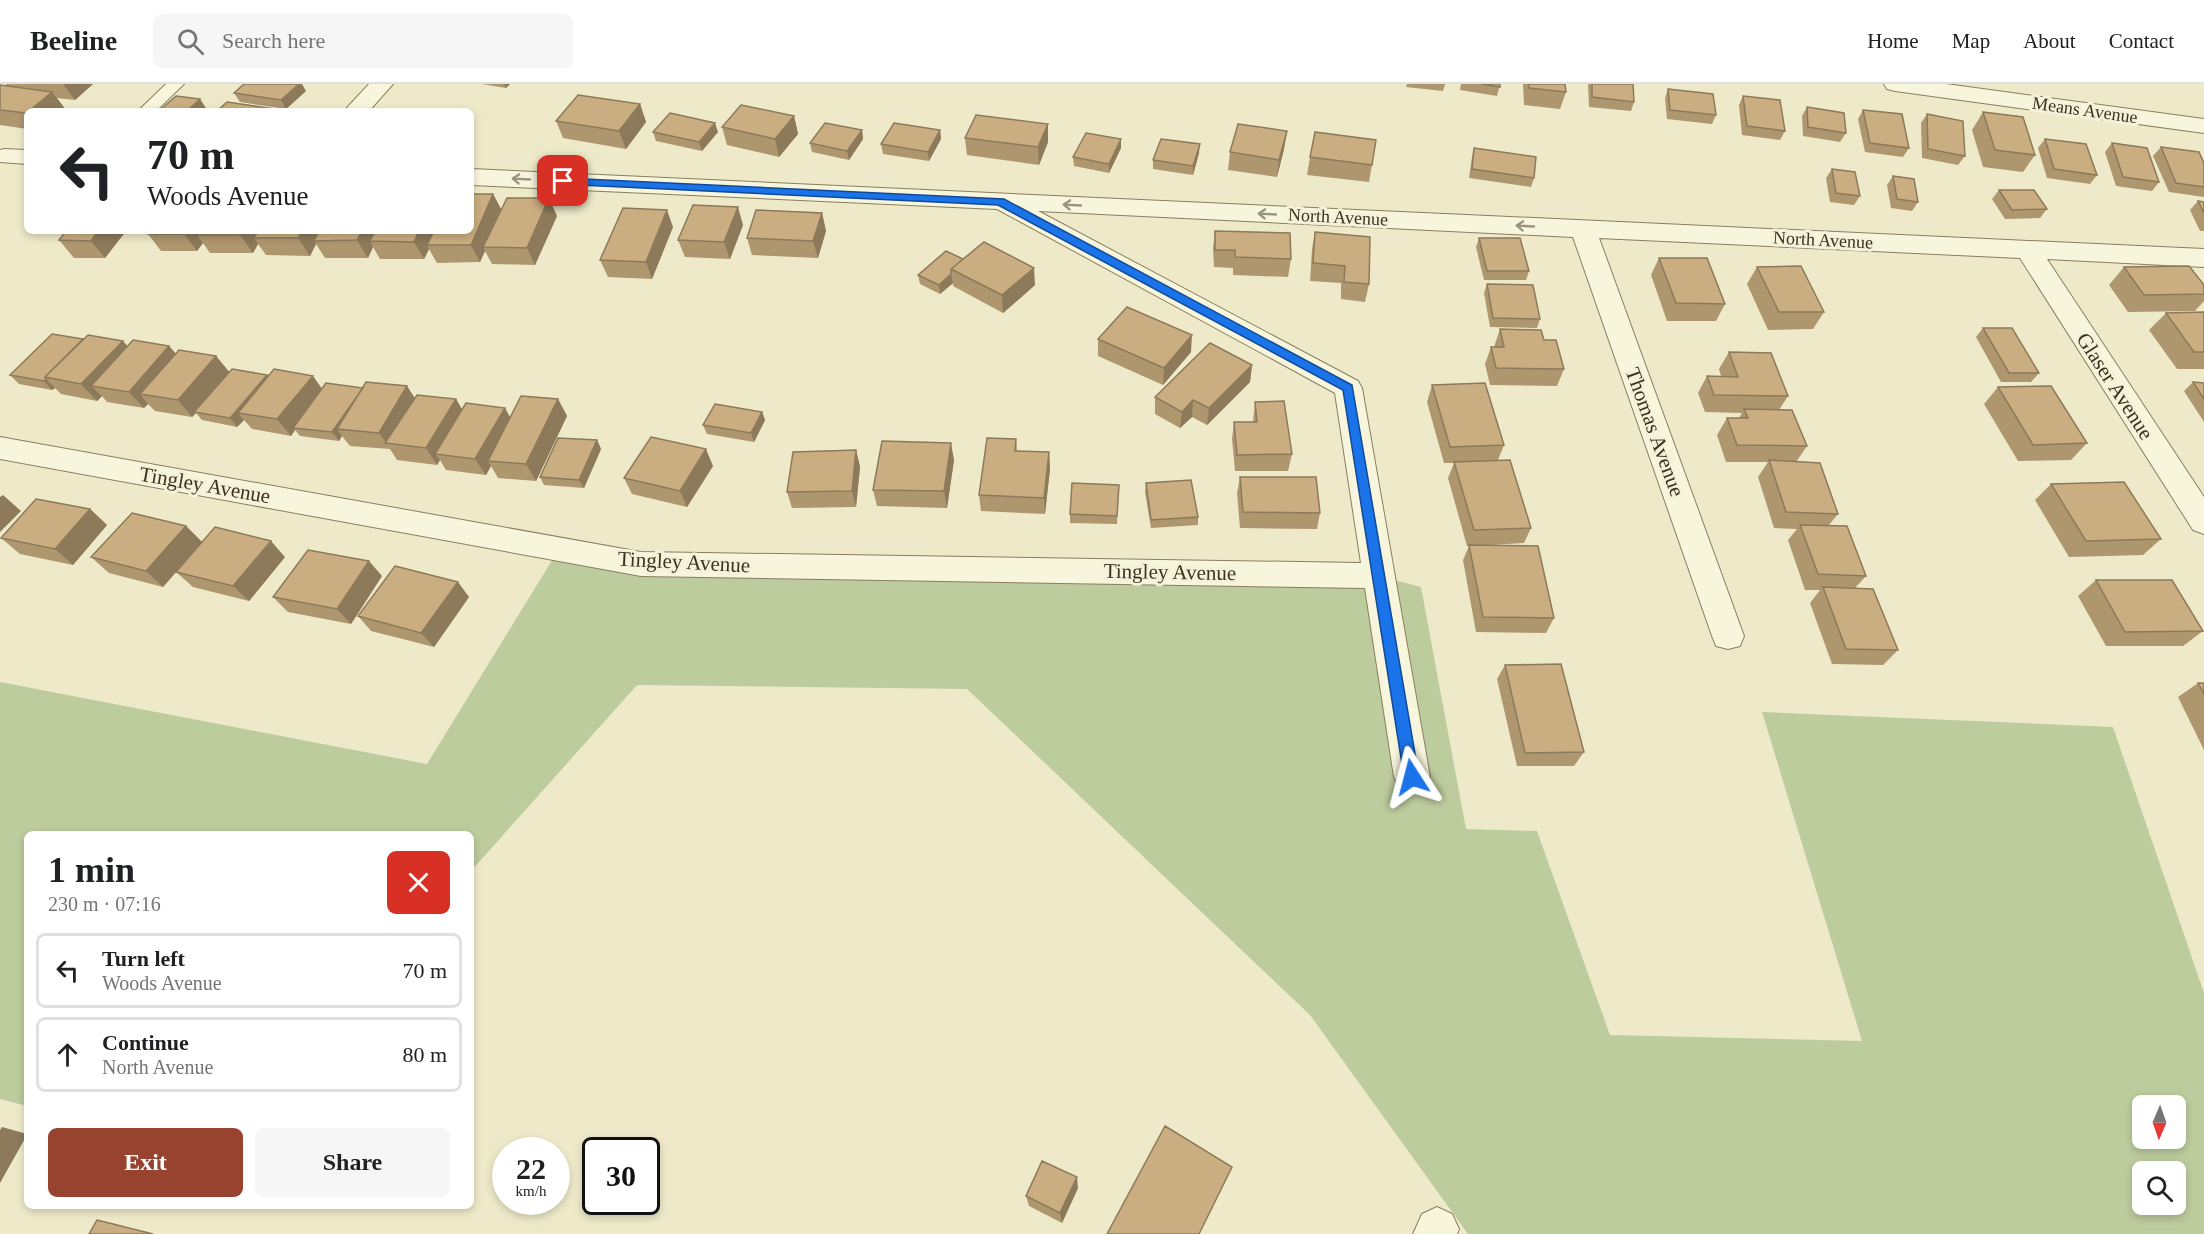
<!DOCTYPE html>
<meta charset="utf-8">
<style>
:root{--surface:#fff;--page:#f6f6f6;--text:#202124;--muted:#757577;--line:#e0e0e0;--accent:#974330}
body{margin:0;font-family:Georgia,serif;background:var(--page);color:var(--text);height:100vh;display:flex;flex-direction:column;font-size:22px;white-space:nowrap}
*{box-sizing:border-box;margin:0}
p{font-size:20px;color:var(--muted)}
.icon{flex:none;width:33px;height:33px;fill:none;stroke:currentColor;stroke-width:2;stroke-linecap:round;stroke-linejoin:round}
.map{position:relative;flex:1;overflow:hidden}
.side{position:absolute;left:24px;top:747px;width:450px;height:378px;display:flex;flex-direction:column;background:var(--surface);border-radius:9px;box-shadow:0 3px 9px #0003}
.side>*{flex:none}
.hud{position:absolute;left:24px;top:24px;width:450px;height:126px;border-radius:9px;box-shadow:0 3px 9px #0003;background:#fff;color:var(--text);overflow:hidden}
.needle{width:39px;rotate:182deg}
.fabs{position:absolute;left:2132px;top:1011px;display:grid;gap:12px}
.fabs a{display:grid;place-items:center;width:54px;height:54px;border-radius:9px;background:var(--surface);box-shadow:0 3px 9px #0003;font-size:30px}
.speed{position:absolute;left:492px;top:1053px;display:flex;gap:12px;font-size:30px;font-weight:700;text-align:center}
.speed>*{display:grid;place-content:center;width:78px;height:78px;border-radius:50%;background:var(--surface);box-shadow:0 3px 9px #0003;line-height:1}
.speed small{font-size:15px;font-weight:400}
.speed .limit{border:3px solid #111;border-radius:9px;background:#fff;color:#111}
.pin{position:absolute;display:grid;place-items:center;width:51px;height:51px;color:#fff;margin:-26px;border-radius:12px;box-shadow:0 3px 9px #0006}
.me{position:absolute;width:66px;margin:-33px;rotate:351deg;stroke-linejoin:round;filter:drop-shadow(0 0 4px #0008)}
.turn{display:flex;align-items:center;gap:21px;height:126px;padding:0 24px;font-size:27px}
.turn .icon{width:78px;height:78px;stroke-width:2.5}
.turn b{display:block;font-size:42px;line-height:51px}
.round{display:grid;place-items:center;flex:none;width:63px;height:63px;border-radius:9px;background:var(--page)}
.summary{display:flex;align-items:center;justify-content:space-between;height:102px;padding:0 24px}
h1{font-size:36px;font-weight:800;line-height:45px}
.cta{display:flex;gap:12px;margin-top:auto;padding:12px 24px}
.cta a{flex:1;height:69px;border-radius:9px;background:var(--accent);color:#fff;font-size:24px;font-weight:800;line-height:69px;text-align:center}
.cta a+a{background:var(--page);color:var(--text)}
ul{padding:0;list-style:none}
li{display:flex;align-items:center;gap:18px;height:75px;margin:0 12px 9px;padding:0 12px;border:3px solid var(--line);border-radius:9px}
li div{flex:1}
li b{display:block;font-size:22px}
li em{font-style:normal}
header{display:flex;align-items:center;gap:36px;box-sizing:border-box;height:84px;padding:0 30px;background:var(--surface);border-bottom:2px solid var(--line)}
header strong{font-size:28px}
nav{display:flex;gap:33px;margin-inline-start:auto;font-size:21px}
.search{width:420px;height:54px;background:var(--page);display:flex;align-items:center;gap:15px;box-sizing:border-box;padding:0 21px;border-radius:9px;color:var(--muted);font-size:22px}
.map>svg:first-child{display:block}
.green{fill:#bdcc9d;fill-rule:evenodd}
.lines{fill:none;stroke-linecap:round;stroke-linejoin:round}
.lane-casing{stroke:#8a7e5e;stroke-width:2}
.street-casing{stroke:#8a7e5e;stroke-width:2}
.lane{fill:#f8f5dd;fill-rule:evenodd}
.street{fill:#f8f5dd;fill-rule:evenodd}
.wall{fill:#ae966f}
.shaded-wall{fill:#8d7a5a}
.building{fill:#caae81;stroke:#8d7a5a;stroke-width:1.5}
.oneway{stroke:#9a947f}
.route{fill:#1a73e8;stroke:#114b97;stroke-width:1.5}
.labels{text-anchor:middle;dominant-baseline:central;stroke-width:6;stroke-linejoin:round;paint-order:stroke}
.far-street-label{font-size:18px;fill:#3b3321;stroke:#f5f2d9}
.street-label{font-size:21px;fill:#3b3321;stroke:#f5f2d9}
</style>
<header>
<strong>Beeline</strong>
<div class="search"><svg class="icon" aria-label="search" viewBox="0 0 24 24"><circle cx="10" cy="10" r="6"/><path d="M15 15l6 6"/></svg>Search here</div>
<nav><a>Home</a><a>Map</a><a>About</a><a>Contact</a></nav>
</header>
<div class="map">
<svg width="2204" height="1150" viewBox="0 0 2204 1150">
<rect width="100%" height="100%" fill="#eeeac9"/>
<path class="green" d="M559 465 641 480 1379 492 1421 503 1466 745 1537 747 1610 951 1862 957 1762 628 2113 643 2204 909V1150H1468L1310 931 967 605 637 601 471 787V750H27V1022L0 1015V598L427 680ZM2142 1022H2175V1054H2142ZM2142 1088H2175V1120H2142Z"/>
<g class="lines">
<defs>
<path id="lane" d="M166 0H184L156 27H138Z"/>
<path id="street" d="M369 0H393L369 27H344Z
M1884 0H1946L2204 35V49L1895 7 1887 5Z
M4 65 27 66V80L0 78V66Z
M471 85 2204 165V183L2047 175 2204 413V450L2193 446 2020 174 1599 154 1744 552 1740 562 1728 565 1716 562 1712 552 1573 153 1038 127 1358 297 1362 304 1430 693 1424 704 1412 709 1400 704 1394 693 1365 504 641 492 0 375V353L641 468 1361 479 1335 309 997 125 471 101Z
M1437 1123 1452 1130 1459 1145 1457 1150H1413L1422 1130Z"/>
</defs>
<use href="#lane" class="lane-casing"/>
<use href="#street" class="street-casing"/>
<use href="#lane" class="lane"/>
<use href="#street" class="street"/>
</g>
<path class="wall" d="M6 0H93L75 16 57 14 66 26 27 27V45L0 41V1L7 2Z
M482 0H510L506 4Z
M1407 0H1445L1443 7 1406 3Z
M1461 0H1500L1497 12 1460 6Z
M1523 0H1565L1566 8 1560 25 1524 21Z
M1588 0H1633L1634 18 1631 27 1589 23Z
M1668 5 1716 31 1712 40 1667 35 1665 14Z
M306 7 286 25 240 18 234 9Z
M1743 12 1785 47 1780 56 1742 51 1739 21Z
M640 20 646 38 626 65 563 54 556 37Z
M1807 23 1846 49 1840 58 1803 52 1802 32Z
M1863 26 1909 64 1903 73 1865 68 1858 35Z
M1983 28 2035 71 2023 88 1983 83 1972 46Z
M1927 30 1965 72 1958 81 1922 74 1921 39Z
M794 32 798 50 779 73 727 61 722 43Z
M862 46 863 55 849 76 812 68 810 59Z
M940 46 941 55 929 77 883 70 881 60Z
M1287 47 1284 65 1277 93 1228 86 1230 68Z
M653 48H718L702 67 656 57Z
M965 54 1048 58 1039 81 967 71Z
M1121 55V64L1109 89 1074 82 1073 73Z
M2045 55 2097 91 2090 100 2047 94 2038 64Z
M2112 59 2159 98 2152 107 2116 102 2105 68Z
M2161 63 2204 79V113L2169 108 2153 72Z
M1474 64 1534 94 1531 103 1469 94 1472 73Z
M1199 69 1193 91 1153 85V76Z
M1310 73 1372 81 1369 98 1307 91Z
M1832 85 1860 112 1854 121 1830 118 1826 94Z
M1893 92 1918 118 1912 127 1891 124 1887 101Z
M1999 106 2047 125 2040 134 2005 135 1992 115Z
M493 110 501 125 557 132 535 181 492 180 485 167 480 178 437 179 429 165 424 175H380L373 163 368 174H325L316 160 310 172 266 171 258 160 253 169H210L203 159 197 167H161L148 150 471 147Z
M2198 117 2204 118V147H2200L2190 126Z
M822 129 826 147 818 174 752 171 747 154Z
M743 141 730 175 685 173 678 156Z
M673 143 652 195 608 193 600 176Z
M66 147H126L105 174H74L59 156Z
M1215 147 1291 175 1288 193 1233 191V184L1214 183 1213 164Z
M1315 148 1369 200 1365 218 1341 215V199L1310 197 1312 165Z
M1479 154 1529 187 1526 196H1484L1476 163Z
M1659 174 1725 220 1716 237H1667L1651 191Z
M963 175 1035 201 1003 229 953 202V199L940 210 920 200 918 191Z
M1757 183 1824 228 1813 245 1768 246 1747 200Z
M2124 183 2204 201V217L2195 227 2128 228 2109 201Z
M1487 200 1540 235 1537 244 1490 243 1484 209Z
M2204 228V285H2177L2149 246 2166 229Z
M1983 244 2039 289 2031 298H2001L1976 253Z
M1500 245 1544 256 1564 285 1557 302 1490 301 1485 280 1491 263H1494Z
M83 255 128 262H169L176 270 216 272 229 288 267 291 268 293 322 304 415 314 456 315 462 326 510 333 558 315 567 332 536 397 498 394 491 382 486 391 446 386 440 376 437 381 397 376 390 365 350 362 342 352 339 357 300 352 295 346 291 352 252 345 244 336 237 343 202 336 196 329 192 333 155 327 148 320 144 324 107 318 102 312 97 317 61 310 55 304 52 306 19 300 10 291Z
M1098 255 1191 268 1163 301 1098 272Z
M1729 268 1788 312 1779 326 1807 362 1796 378 1838 430 1829 441 1866 492 1855 504 1898 566 1883 581 1832 580 1810 519 1820 506H1805L1788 456 1797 445 1774 444 1758 393 1768 378H1726L1717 351 1727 334H1739L1742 329 1705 328 1698 309 1707 292H1721L1719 285Z
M1252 281 1250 298 1207 341 1192 333 1180 344 1155 330V313Z
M2193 298 2204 299V338L2184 307Z
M1432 301 1504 361 1498 376 1531 444 1524 459 1490 461 1554 534 1546 549 1476 548 1463 476 1469 462H1467L1448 394 1454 379H1444L1427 318Z
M1998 303 2087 359 2071 376 2018 377 1984 320Z
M1255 318 1292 370 1288 387H1235L1232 355 1234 338H1253Z
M762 328 765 336 754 358 707 350 703 341Z
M1016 355 1017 367 1049 368 1050 385 1045 430 981 427 979 411Z
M597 356 601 365 584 404 544 401 540 393Z
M856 366 860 383 856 423 792 424 787 408Z
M954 376 947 424 877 422 873 406Z
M713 382 687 423 632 410 624 394Z
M1240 393 1320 429 1317 445 1240 444 1237 409Z
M1146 399 1198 433V441L1151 444 1145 408Z
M2051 400 2161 455 2143 471 2069 473 2035 416Z
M1119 401 1117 440 1070 439V430Z
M90 425 107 441 73 481 20 470 1 454Z
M186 442 202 458 163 503 109 489 91 473Z
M285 473 249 517 193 503 176 488Z
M382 492 351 540 288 528 273 513Z
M2096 496 2203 547 2183 562H2106L2078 512Z
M469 513 434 563 371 547 358 532Z
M1505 581 1584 668 1574 682H1517L1497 595Z
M2198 599H2204V666L2178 613Z
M1078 1104 1062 1139 1029 1122 1026 1112Z"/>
<path class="shaded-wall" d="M63 0H93L75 16Z
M299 0H302L306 7 286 25 281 16Z
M504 0H510L506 4Z
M52 8 66 26 64 27H29Z
M200 15 206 24 203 27H187Z
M640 20 646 38 626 65 619 47Z
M794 32 798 50 779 73 775 55Z
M715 39 718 48 702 67 699 58Z
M1048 40V58L1039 81 1038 63Z
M862 46 863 55 849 76 847 67Z
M940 46 941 55 929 77 928 68Z
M1287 47 1284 65 1277 93 1279 76Z
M1121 55V64L1109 89V80Z
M1200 60 1199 69 1193 91V82Z
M493 110 502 127 483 163 485 167 480 178 471 161Z
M549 114 557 132 535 181 527 164Z
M738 123 743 141 730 175 724 158Z
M667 126 673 143 652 195 646 178Z
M822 129 826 147 818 174 813 157Z
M98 147H126L105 174 91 157Z
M186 147H210L197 151 203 159 197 167 184 150Z
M243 147H266L254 154 258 160 253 169 240 151Z
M302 147H324L314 157 316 160 310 172 298 154Z
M362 147H381L370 157 373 163 368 174 357 156Z
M419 147H438L427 161 429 165 424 175 414 158Z
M1034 184 1035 201 1003 229 1002 211Z
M951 190 953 199 940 210 939 201Z
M1192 251 1191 268 1163 301 1164 284Z
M123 257 138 274 91 302 102 312 97 317 81 300Z
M169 262 184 279 140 310 148 320 144 324 129 308Z
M216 272 230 289 194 328 196 329 192 333 178 316Z
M1252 281 1250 298 1207 341 1209 324Z
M267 291 274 300 238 329 244 336 237 343 230 334Z
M313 292 325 309 293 344 295 346 291 352 277 335Z
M46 295 55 304 52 306 44 297Z
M407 302 418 319 387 360 379 349Z
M363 304 337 345 342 352 339 357 332 348Z
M456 315 466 332 435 370 440 376 437 381 426 364Z
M558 315 567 332 536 397 526 380Z
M1193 316 1192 333 1180 344 1182 328Z
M505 324 514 340 488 377 491 382 486 391 475 375Z
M762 328 765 336 754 358 751 349Z
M597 356 601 365 584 404 579 396Z
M951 359 954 376 947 424 944 407Z
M706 365 713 382 687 423 680 407Z
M856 366 860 383 856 423 852 407Z
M1049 368 1050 385 1045 430 1044 414Z
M3 411 21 427 0 448V413Z
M90 425 107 441 73 481 55 465Z
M186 442 202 458 163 503 146 487Z
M271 457 285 473 249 517 233 502Z
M369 477 382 492 351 540 337 525Z
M458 498 469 513 434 563 421 549Z
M2 1043 27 1050V1051L0 1099V1046Z
M1077 1093 1078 1104 1062 1139 1060 1129Z"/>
<path class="building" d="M244 0H299L281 16 234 9Z
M1482 0H1500V3Z
M1529 0H1565L1566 8 1529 4Z
M1592 0H1633L1634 18 1592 13Z
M0 1 52 8 29 27H27L26 29 0 26Z
M1668 5 1713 10 1716 31 1670 26Z
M578 11 640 20 619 47 556 37Z
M176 12 200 15 187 27H159Z
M1743 12 1780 16 1785 47 1747 42Z
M227 18 275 25 273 27H217Z
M741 21 794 32 775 55 722 43Z
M1807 23 1844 29 1846 49 1808 43Z
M1863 26 1902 30 1909 64 1870 59Z
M1983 28 2023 33 2035 71 1995 66Z
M670 29 715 39 699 58 653 48Z
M1927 30 1963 37 1965 72 1928 65Z
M976 31 1048 40 1038 63 965 54Z
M825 39 862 46 847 67 810 59Z
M894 39 940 46 928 68 881 60Z
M1238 40 1287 47 1279 76 1230 68Z
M1315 48 1376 56 1372 81 1310 73Z
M1086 49 1121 55 1109 80 1073 73Z
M1161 55 1200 60 1193 82 1153 76Z
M2045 55 2086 60 2097 91 2054 85Z
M2112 59 2147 64 2159 98 2123 93Z
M2161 63 2199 68 2204 79V103L2176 99Z
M1474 64 1536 73 1534 94 1472 85Z
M1832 85 1855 88 1860 112 1836 109Z
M1893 92 1914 95 1918 118 1897 115Z
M1999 106H2034L2047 125 2012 126Z
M471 110H493L471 161H427L434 147H471Z
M507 114H549L527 164 483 163Z
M2198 117 2204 118V129Z
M693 121 738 123 724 158 678 156Z
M623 124 667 126 646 178 600 176Z
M756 126 822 129 813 157 747 154Z
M66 147H98L91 157 59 156Z
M149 147H186L184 150H148Z
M200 147H243L240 151H197Z
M258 147H302L298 154H254Z
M319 147H362L357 156 314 157Z
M375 147H419L414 158 370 157Z
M1215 147 1290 149 1291 175 1235 173V166H1215Z
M1315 148 1370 153 1369 200 1344 198 1345 182 1313 179Z
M1479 154H1520L1529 187H1487Z
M984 158 1034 184 1002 211 951 185Z
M946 167 963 175 951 185V190L939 201 918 191Z
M1659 174H1707L1725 220 1676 219Z
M1801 182 1824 228H1779L1757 183Z
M2189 182 2204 201V210L2144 211 2124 183Z
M1487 200 1533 201 1540 235 1493 234Z
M1127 223 1192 251 1164 284 1098 255Z
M2204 228V268H2194L2166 229Z
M1983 244H2012L2039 289H2009Z
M1500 245 1541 246 1544 256H1556L1564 285 1496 284 1491 263H1504Z
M52 250 83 255 45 293 46 295 44 297 10 291Z
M88 251 123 257 81 300 45 293Z
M133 256 169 262 129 308 91 302Z
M1210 259 1252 281 1209 324 1193 316 1182 328 1155 313Z
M179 266 216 272 178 316 140 310Z
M1729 268 1771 269 1788 312 1714 311 1707 292 1738 293Z
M232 285 267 291 230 334 194 328Z
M274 285 313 292 277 335 238 329Z
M366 298 407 302 379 349 337 345Z
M2193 298 2204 299V315Z
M326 299 363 304 332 348 293 344Z
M1485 299 1504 361 1450 363 1432 301Z
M2051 302 2087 359 2033 361 1998 303Z
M417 311 456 315 426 364 385 359Z
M521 312 558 315 526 380 488 377Z
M1284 317 1292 370 1237 371 1234 338H1257L1255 318Z
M466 319 505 324 475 375 435 370Z
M715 320 762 328 751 349 703 341Z
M1744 325 1792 326 1807 362 1737 361 1727 334H1748Z
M651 353 706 365 680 407 624 394Z
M558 354 597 356 579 396 540 393Z
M987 354 1016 355 1015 367 1049 368 1044 414 979 411Z
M882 357 951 359 944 407 873 406Z
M856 366 852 407 787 408 793 368Z
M1510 376 1531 444 1474 446 1454 378Z
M1769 376 1820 379 1838 430 1786 428Z
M1240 393H1316L1320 429 1243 428Z
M1191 396 1198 433 1151 436 1146 399Z
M2124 398 2161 455 2086 457 2051 400Z
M1072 399 1119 401 1117 432 1070 430Z
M36 415 90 425 55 465 1 454Z
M132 429 186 442 146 487 91 473Z
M1800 441 1847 442 1866 492 1818 490Z
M215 443 271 457 233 502 176 488Z
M1469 461 1538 462 1554 534 1483 533Z
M308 466 369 477 337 525 273 513Z
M395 482 458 498 421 549 358 532Z
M2096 496H2172L2203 547 2125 548Z
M1823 503 1873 505 1898 566 1846 565Z
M1561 580 1584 668 1525 669 1505 581Z
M2198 599H2204V610Z
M1165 1042 1232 1083 1199 1150H1107Z
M1042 1077 1077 1093 1060 1129 1026 1112Z
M97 1136 153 1150H89Z"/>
<defs><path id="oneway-shaft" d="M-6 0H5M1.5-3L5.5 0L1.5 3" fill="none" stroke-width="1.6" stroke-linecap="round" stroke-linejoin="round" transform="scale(1.5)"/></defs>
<g class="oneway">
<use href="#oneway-shaft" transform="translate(521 95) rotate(-177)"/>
<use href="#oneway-shaft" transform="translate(1072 121) rotate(-177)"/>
<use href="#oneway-shaft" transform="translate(1267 130) rotate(-177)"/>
<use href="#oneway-shaft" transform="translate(1525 142) rotate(-177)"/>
</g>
<path class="route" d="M563 94 1004 115 1352 301 1419 693 1417 698 1412 700 1406 698 1404 693 1343 306 998 121 559 100 558 97Z"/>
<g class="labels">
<g class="far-street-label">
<text transform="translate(2085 26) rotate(8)">Means Avenue</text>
<text transform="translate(1338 133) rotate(3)">North Avenue</text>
<text transform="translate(1823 156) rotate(3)">North Avenue</text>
</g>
<g class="street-label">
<text transform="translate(2115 302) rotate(57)">Glaser Avenue</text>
<text transform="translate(1655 348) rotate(70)">Thomas Avenue</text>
<text transform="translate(205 401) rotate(10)">Tingley Avenue</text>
<text transform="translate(684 478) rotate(3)">Tingley Avenue</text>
<text transform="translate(1170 488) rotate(1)">Tingley Avenue</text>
</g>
</g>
</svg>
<div class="fabs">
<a><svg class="needle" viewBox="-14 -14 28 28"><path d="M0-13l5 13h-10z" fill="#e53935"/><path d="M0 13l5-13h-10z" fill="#757577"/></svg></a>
<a><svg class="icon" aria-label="search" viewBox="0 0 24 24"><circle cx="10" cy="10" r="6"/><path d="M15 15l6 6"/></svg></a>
</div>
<div class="speed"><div>22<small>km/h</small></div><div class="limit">30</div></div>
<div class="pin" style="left:563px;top:97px;background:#d93025"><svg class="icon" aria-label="arrive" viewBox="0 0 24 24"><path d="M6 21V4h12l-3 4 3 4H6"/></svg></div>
<svg class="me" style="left:1412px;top:693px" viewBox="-20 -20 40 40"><path d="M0-17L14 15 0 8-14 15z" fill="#1a73e8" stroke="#fff" stroke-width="4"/></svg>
<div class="hud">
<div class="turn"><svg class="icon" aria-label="left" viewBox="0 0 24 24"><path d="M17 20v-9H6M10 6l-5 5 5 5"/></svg><div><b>70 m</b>Woods Avenue</div></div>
</div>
<section class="side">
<div class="summary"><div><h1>1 min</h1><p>230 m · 07:16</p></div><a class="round" style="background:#d93025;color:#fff"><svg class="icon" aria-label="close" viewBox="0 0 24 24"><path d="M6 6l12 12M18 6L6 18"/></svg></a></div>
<ul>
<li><svg class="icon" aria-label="left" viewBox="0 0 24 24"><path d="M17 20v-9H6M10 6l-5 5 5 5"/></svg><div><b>Turn left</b><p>Woods Avenue</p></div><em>70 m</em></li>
<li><svg class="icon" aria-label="ahead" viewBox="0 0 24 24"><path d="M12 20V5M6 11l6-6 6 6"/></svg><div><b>Continue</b><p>North Avenue</p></div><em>80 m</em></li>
</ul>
<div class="cta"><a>Exit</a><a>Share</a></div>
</section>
</div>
